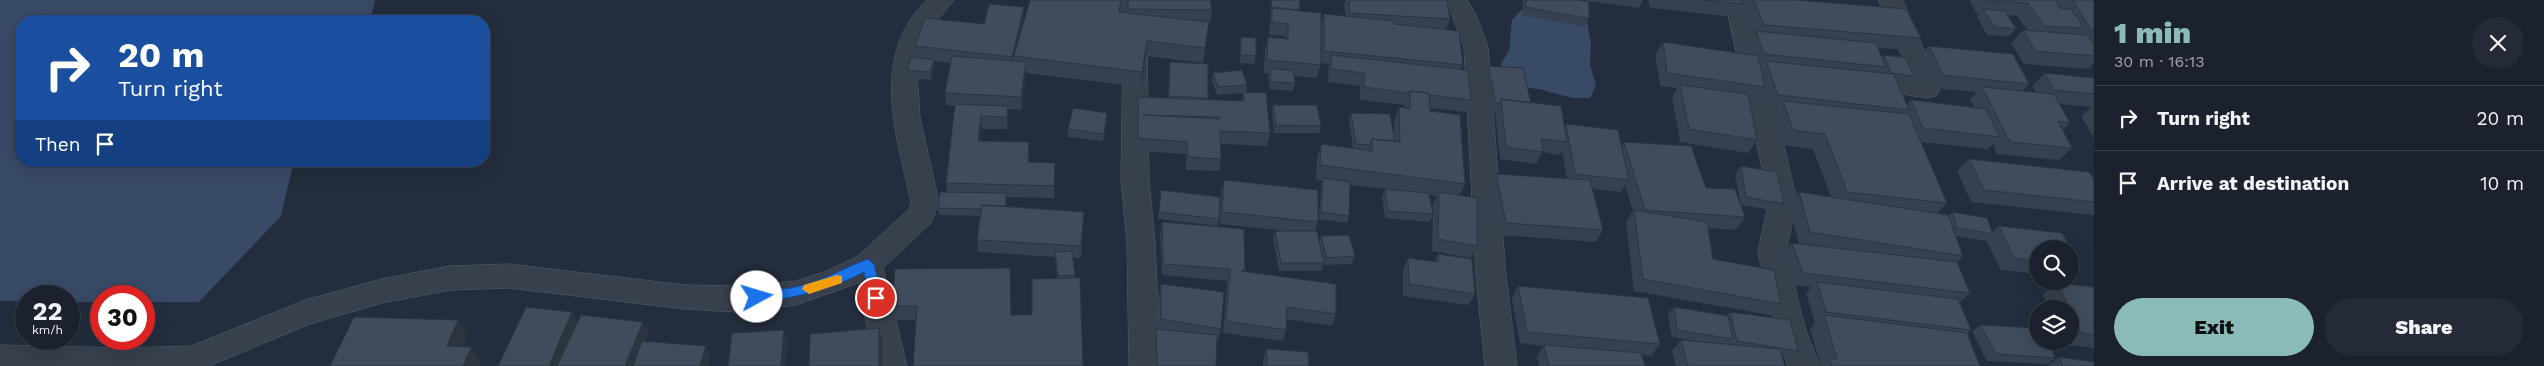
<!DOCTYPE html>
<meta charset="utf-8">
<style>
:root{--surface:#1b222e;--page:#242a36;--text:#f1f3f6;--muted:#a0a4aa;--line:#393f4a;--accent:#8bbbb9}
body{margin:0;font-family:"Work Sans",sans-serif;background:var(--page);color:var(--text);height:100vh;display:flex;flex-direction:column;font-size:19px;white-space:nowrap}
*{box-sizing:border-box;margin:0}
p{font-size:16px;color:var(--muted)}
.icon{flex:none;width:28px;height:28px;fill:none;stroke:currentColor;stroke-width:2;stroke-linecap:round;stroke-linejoin:round}
.map{position:relative;flex:1;overflow:hidden}
.sheet{display:flex;flex-direction:column;background:var(--surface);width:450px}
.sheet>*{flex:none}
.guide{position:absolute;left:15px;top:15px;width:475px;height:152px;border-radius:20px;box-shadow:0 5px 20px #0002,0 0 0 1px var(--line);background:#1a4fa0;color:#fff;overflow:hidden}
.fabs{position:absolute;left:2029px;top:240px;display:grid;gap:10px}
.fabs a{display:grid;place-items:center;width:50px;height:50px;border-radius:50%;background:var(--surface);box-shadow:0 5px 20px #0002,0 0 0 1px var(--line);font-size:25px}
.speed{position:absolute;left:15px;top:285px;display:flex;gap:10px;font-size:25px;font-weight:700;text-align:center}
.speed>*{display:grid;place-content:center;width:65px;height:65px;border-radius:50%;background:var(--surface);box-shadow:0 5px 20px #0002,0 0 0 1px var(--line);line-height:1}
.speed small{font-size:12px;font-weight:400}
.speed .limit{border:8px solid #d22;background:#fff;color:#111}
.pin{position:absolute;display:grid;place-items:center;width:42px;height:42px;color:#fff;margin:-21px;border:2px solid #fff;border-radius:50%;box-shadow:0 1px 5px #0007}
.me{position:absolute;width:55px;margin:-28px;rotate:84deg;stroke-linejoin:round;filter:drop-shadow(0 0 4px #0008)}
.turn{display:flex;align-items:center;gap:18px;height:105px;padding:0 20px;font-size:22px}
.turn .icon{width:65px;height:65px;stroke-width:2.5}
.turn b{display:block;font-size:35px;line-height:42px}
.then{display:flex;align-items:center;height:48px;padding:0 20px;background:#0003;gap:10px;font-size:19px}
.round{display:grid;place-items:center;flex:none;width:52px;height:52px;border-radius:26px;background:var(--page)}
.overview{display:flex;align-items:center;justify-content:space-between;height:85px;padding:0 20px}
h1{font-size:30px;font-weight:800;line-height:38px;color:var(--accent)}
.cta{display:flex;gap:10px;margin-top:auto;padding:10px 20px}
.cta a{flex:1;height:58px;border-radius:30px;background:var(--accent);color:#111;font-size:20px;font-weight:800;line-height:58px;text-align:center}
.cta a+a{background:var(--page);color:var(--text)}
ul{padding:0;list-style:none}
li{display:flex;align-items:center;gap:15px;height:65px;padding:0 20px;border-top:1px solid var(--line)}
li div{flex:1}
li b{display:block;font-size:19px}
li em{font-style:normal}
main{display:flex;flex:1;min-height:0}
.map>svg:first-child{display:block}
.water{fill:#394a66}
.lines{fill:none;stroke-linecap:round;stroke-linejoin:round}
.minor-casing{stroke:#565d6b;stroke-width:1}
.minor{fill:#383f4d;fill-rule:evenodd}
.wall{fill:#37404f}
.shaded-wall{fill:#2d3440}
.building{fill:#404b5c;stroke:#2d3440;fill-rule:evenodd}
.route{fill:#1a73e8;stroke:#114b97}
.slow{fill:#f59e0b}
</style>
<main>
<div class="map">
<svg width="2094" height="366" viewBox="0 0 2094 366">
<rect width="100%" height="100%" fill="#242d3d"/>
<path class="water" d="M0 0H375L370 21H21V161H297L292 169 281 216 199 302H144V296H101V302H69V296H26V301H0Z
M1521 10 1558 15 1587 22 1591 43 1590 65 1596 85 1590 98H1572L1539 89 1511 86 1504 80 1501 64 1509 51 1512 20Z"/>
<g class="lines">
<defs>
<path id="minor" d="M927 0H954L925 35 919 52 917 73 920 118 939 202 931 223 883 268 907 366H875L858 283 796 305 738 312 685 309 509 288 450 290 382 303 310 324 209 366H0V345L124 348 191 346 305 300 382 279 450 266 509 264 685 285 738 286 796 281 827 271 858 256 909 209 911 202C896 134 869 55 927 0Z
M1099 0H1125L1134 11 1147 41 1149 180 1155 243 1161 366H1129L1127 243 1121 180 1123 41 1112 15Z
M1443 0H1467L1476 15 1488 47 1506 276 1517 366H1485L1476 276 1464 47 1452 15Z
M1725 0H1749L1797 200 1786 252 1805 328 1820 366H1788L1775 328 1758 252 1769 200Z
M1879 0H1903L1940 89 1936 96 1927 98 1851 86 1847 80 1851 74 1860 71 1910 77Z"/>
</defs>
<use href="#minor" class="minor-casing"/>
<use href="#minor" class="minor"/>
</g>
<path class="wall" d="M1121 0V12H1127L1126 0H1210L1212 10 1210 23H1209L1203 63 1146 56 1141 87 1026 73 1022 110 1008 109V118L1007 129H982L980 141 1029 155V162L1055 175 1054 198 1006 197V206L1084 212 1081 258H1073L1083 366 916 320H895L892 306 1011 282V315H1032L1057 279 1055 257 978 252 977 240 980 216 939 215 938 208 947 192 946 183 955 106 946 105 945 93 950 63 934 61 935 68 931 80 908 78 907 70 916 58 915 46 984 24 1024 20Z
M1271 0H1300L1299 11 1321 26 1324 14 1346 16 1344 5 1346 0H1447L1450 19 1446 29 1463 65 1461 69 1471 100 1465 112 1430 108V111L1465 184 1460 195 1477 246 1471 258 1432 251 1433 204 1437 196 1429 195 1433 214 1430 222 1385 218 1382 197 1385 189H1386L1350 185 1349 216 1347 223 1319 219 1321 186 1322 181 1316 180 1317 159 1321 144 1353 148 1349 120 1351 113 1394 136V123L1399 107 1404 108 1405 105 1360 100V86L1328 82 1329 64 1321 63 1317 78 1294 76 1295 83 1293 91 1270 89 1268 77 1269 73H1264L1265 50 1268 37 1285 39V36L1269 35 1270 21 1271 14H1270Z
M1523 0H1578L1589 19 1585 27 1522 15Z
M1580 0H1643L1639 8Z
M1648 0H1741L1743 4 1735 17 1650 8Z
M1750 0H1796L1906 9 1921 38 1910 50 1878 48 1882 57 1884 55 1906 58 1913 76 1907 83 1897 82 1907 105 1911 100 1974 107 1970 100 1977 92 1932 88 1918 59 1929 46 2013 54 2029 84 2022 91 2036 92 2032 86 2045 73 2094 78V138L2081 116 2091 107 2060 104 2070 123 2063 130 2072 148 2059 160 1997 154 1993 144 1988 149 1921 142 1947 203 1938 213 1948 215V216L1952 212 1987 218 1992 232 1999 226 2062 233 2079 265 2070 273V249H2038V274L2001 270 1986 240 1985 241 1956 236 1963 256 1957 262 1970 293 1960 302 1971 330 1967 334 1980 366H1821L1810 329 1815 323 1806 293 1811 287 1792 285 1782 255 1792 243 1799 244 1789 205 1799 192 1831 197 1813 149 1781 145 1772 116 1777 109 1769 108 1763 90 1756 100 1749 99 1757 140 1748 153 1680 142 1672 97 1677 88 1660 86 1655 55 1663 42 1751 55 1748 43 1754 34 1744 9Z
M1969 0H2094V44H2093L2094 45V63L2088 69 2024 64 2011 43 2023 30H2027L2017 16 2008 15 2016 29 2009 36 1987 35 1977 17 1979 14H1977Z
M1241 37 1256 56 1254 64 1240 63V44Z
M1170 62 1208 98V100L1241 101 1243 93 1217 95 1212 81 1213 73 1247 85 1246 92 1270 133 1267 146 1221 144V159L1219 171 1186 170V154L1137 151V109L1138 97 1168 98 1169 70Z
M1488 66 1531 103 1565 128 1566 124 1622 146 1624 142 1706 188 1745 217 1736 230 1708 228 1713 259 1781 304 1770 315 1634 291 1626 222 1633 211 1625 185 1621 192 1593 189 1603 230 1596 242 1499 235 1490 186 1496 174 1567 179 1562 151 1560 155 1542 152 1536 164 1500 159 1495 112 1496 111 1493 110 1484 74Z
M1273 105 1321 126 1319 133H1274L1272 112Z
M1107 113 1103 141 1068 137V129Z
M1969 159 2094 179V215L1971 202 1957 171Z
M1741 166 1784 204 1778 211 1741 205 1735 174Z
M1224 180 1318 222 1315 231 1319 242 1321 236 1355 256 1352 264 1325 265 1322 256 1324 263 1321 271H1279L1273 238 1275 231H1286L1220 224 1221 193Z
M1161 190 1219 219 1217 226 1158 219Z
M1162 222 1245 270V271L1336 314 1332 326 1287 319 1286 330 1283 341 1223 333 1227 281 1162 275 1160 234Z
M1438 254 1475 294 1468 305 1403 296V270L1408 258 1434 262Z
M2057 283 2094 287V348L2066 345 2064 341H2070V309H2049L2043 294Z
M1161 284 1221 329 1218 340H1217L1216 366H1155V340L1156 329H1159V295Z
M1518 286 1660 344 1651 356 1642 355 1645 366H1539L1537 356 1544 346 1520 343 1512 298Z
M1674 307 1727 315 1730 312 1798 351 1791 357 1782 356 1785 366H1676L1672 351 1681 340 1708 343 1672 337 1668 314Z
M1980 325 2056 358 2047 364 1987 361 1972 331Z
M1266 349 1309 366H1263V360Z
M2059 357 2094 366H2047Z"/>
<path class="shaded-wall" d="M1024 7V20L1014 56V60L1012 70V57Z
M1147 41 1146 56 1141 87 1142 72Z
M934 60 935 68 931 80 930 72Z
M1026 62V74L1022 110 1021 97Z
M1008 106V118L1007 129V117Z
M1107 113V120L1103 141Z
M981 116 982 129 979 153 978 141Z
M1010 268 1011 282V329V315Z
M572 312 579 323 561 366H549Z
M458 320 468 334 457 360 447 346Z
M643 322 649 334 636 366H625Z
M879 328 882 340V366H879Z
M784 330 788 342 786 366H781Z
M706 346 711 357 708 366H700Z
M471 347 481 361 479 366H463Z"/>
<path class="building" d="M1030 0H1121L1119 12 1209 22 1205 48 1147 41 1142 72 1014 56Z
M1128 0H1210L1212 10 1128 9Z
M1272 0H1300L1299 10 1271 7Z
M1349 0H1447L1450 19 1350 13Z
M1526 0H1578L1589 2V19L1525 7Z
M1703 0H1741L1743 4Z
M1754 0H1796L1906 9 1921 38 1764 25Z
M1988 0H2055L2060 8 2071 9 2084 28 2044 26 2028 3 1988 1Z
M2073 0H2094V30H2091Z
M989 4 1024 7 1012 57 915 46 925 18 984 24Z
M1272 8 1321 13V65L1267 60 1268 37 1288 39V24L1272 22Z
M1983 9 2005 11 2016 29 1994 27Z
M1324 14 1394 21V24L1459 31 1463 65 1324 51Z
M2023 30 2087 35 2094 45V56L2035 51Z
M1756 31 1876 43 1886 67 1764 54Z
M1241 37 1256 38V56L1241 55Z
M1663 42 1758 56 1765 87 1667 73Z
M1929 46 2013 54 2029 84 1943 75Z
M1331 55 1468 70 1471 100 1429 95V93L1410 91 1409 93 1364 87V73L1331 69Z
M1884 55 1906 58 1913 76 1891 73Z
M952 56 1026 62 1021 97 945 93Z
M911 57 934 60 930 72 907 70Z
M1766 61 1894 74 1909 110 1778 95Z
M1170 62 1208 64V98L1169 96Z
M1488 66 1523 68 1531 103 1501 99 1499 103H1496Z
M1270 69 1293 70 1295 83 1271 82Z
M1242 70 1247 85 1218 87 1213 73Z
M2045 73 2094 78V94L2054 90Z
M1680 85 1748 94 1757 140 1689 129Z
M1982 87 2054 94 2070 123 2058 121 2072 148 2010 142Z
M1410 91 1429 93 1430 111 1460 115 1465 184 1320 165 1321 144 1372 151V139L1400 142 1399 107 1410 109Z
M1243 92 1266 93 1270 133 1220 131 1221 159 1188 157 1187 142 1138 138V97L1244 101ZM1143 115 1220 117V119Z
M1501 99 1561 106 1567 142 1541 139 1543 152 1506 147Z
M1911 100 1986 109 2000 137 1923 128Z
M1783 101 1909 114 1947 203 1847 192 1825 134 1793 130Z
M955 104 1008 106 1007 117 981 116 978 141 1029 142 1028 162 1055 163 1054 186 946 183Z
M1273 105H1317L1321 126 1276 125Z
M1073 108 1107 113 1104 134 1068 129Z
M1351 113 1390 114 1395 141 1372 139 1370 145 1356 144Z
M1566 124 1618 130 1629 180 1575 174Z
M1624 142 1691 146 1706 188 1735 189 1745 217 1645 210Z
M1969 159 2089 172 2094 179V202L1984 190Z
M1741 166 1777 172 1784 204 1746 197Z
M1496 174 1590 180 1603 230 1506 223Z
M1323 178 1350 182 1349 216 1321 212Z
M1224 180 1318 190V222L1222 212Z
M1385 189 1429 193 1433 214 1388 211Z
M1161 190 1220 197 1219 219 1159 212Z
M940 192 1006 193V206L982 205 981 209 938 208Z
M1439 192 1477 198V246L1438 239Z
M1799 192 1948 215 1963 256 1810 232Z
M982 205 1084 212 1081 246 977 240Z
M1634 210 1707 222 1713 259 1774 270 1781 304 1643 279Z
M1952 212 1987 218 1993 234 1957 228Z
M1162 222 1244 229 1245 270 1241 271 1336 284V314L1287 307 1286 330 1226 321 1230 269 1163 264Z
M1999 226 2062 233 2079 265 2070 264V249H2038V261L2014 258Z
M1275 231H1317L1324 263H1281Z
M1349 235 1355 256 1327 258 1321 236Z
M1792 243 1957 262 1970 293 1803 273Z
M1072 251 1075 275 1058 276 1055 252Z
M1438 254 1472 259 1475 294 1409 284 1408 258 1438 262Z
M1010 268 1011 315H1032V279L1080 278 1083 366H913L917 306H892L895 269Z
M1817 282 1958 299 1971 330 1826 312Z
M2057 283 2094 287V335L2081 333Z
M1161 284 1224 292 1221 329 1161 319Z
M1518 286 1648 298 1660 344 1527 332Z
M526 307 572 312 549 366H498Z
M1674 307 1728 316 1733 339 1677 330Z
M1730 312 1790 320 1798 351 1737 341Z
M581 315 643 322 625 366H557Z
M1824 315 1967 333 1980 366H1832L1830 359H1837Z
M354 317 458 320 447 346 471 347 463 366H330Z
M1980 325 2038 328V341H2047L2056 358 1996 354Z
M879 328V366H809L810 334Z
M1156 329 1217 335 1216 366H1157Z
M784 330 781 366H728L732 333Z
M1681 340 1780 349 1785 366H1688Z
M642 341 706 346 700 366H633Z
M1544 345 1641 353 1645 366H1549Z
M1266 349 1308 352 1309 366H1267Z
M2059 357 2094 362V366H2063Z"/>
<path class="route" d="M868 259 874 264 882 298 876 303 870 298 864 272C829 290 796 298 757 302L751 297C756 288 785 290 795 287 822 282 843 268 868 259Z"/>
<path class="slow" d="M837 275 842 276V283L809 294 802 289 804 285Z"/>
</svg>
<div class="fabs">
<a><svg class="icon" aria-label="search" viewBox="0 0 24 24"><circle cx="10" cy="10" r="6"/><path d="M15 15l6 6"/></svg></a>
<a><svg class="icon" aria-label="layers" viewBox="0 0 24 24"><path d="M12 4l9 5-9 5-9-5zM3 14l9 5 9-5"/></svg></a>
</div>
<div class="speed"><div>22<small>km/h</small></div><div class="limit">30</div></div>
<div class="pin" style="left:876px;top:298px;background:#d93025"><svg class="icon" aria-label="arrive" viewBox="0 0 24 24"><path d="M6 21V4h12l-3 4 3 4H6"/></svg></div>
<svg class="me" style="left:757px;top:297px" viewBox="-20 -20 40 40"><circle r="19" fill="#fff"/><path d="M0-13L10 11 0 6-10 11z" fill="#1a73e8"/></svg>
<div class="guide">
<div class="turn"><svg class="icon" aria-label="right" viewBox="0 0 24 24"><path d="M7 20v-9h11M14 6l5 5-5 5"/></svg><div><b>20 m</b>Turn right</div></div>
<div class="then">Then<svg class="icon" aria-label="arrive" viewBox="0 0 24 24"><path d="M6 21V4h12l-3 4 3 4H6"/></svg></div>
</div>
</div>
<section class="sheet">
<div class="overview"><div><h1>1 min</h1><p>30 m · 16:13</p></div><a class="round"><svg class="icon" aria-label="close" viewBox="0 0 24 24"><path d="M6 6l12 12M18 6L6 18"/></svg></a></div>
<ul>
<li><svg class="icon" aria-label="right" viewBox="0 0 24 24"><path d="M7 20v-9h11M14 6l5 5-5 5"/></svg><div><b>Turn right</b></div><em>20 m</em></li>
<li><svg class="icon" aria-label="arrive" viewBox="0 0 24 24"><path d="M6 21V4h12l-3 4 3 4H6"/></svg><div><b>Arrive at destination</b></div><em>10 m</em></li>
</ul>
<div class="cta"><a>Exit</a><a>Share</a></div>
</section>
</main>
